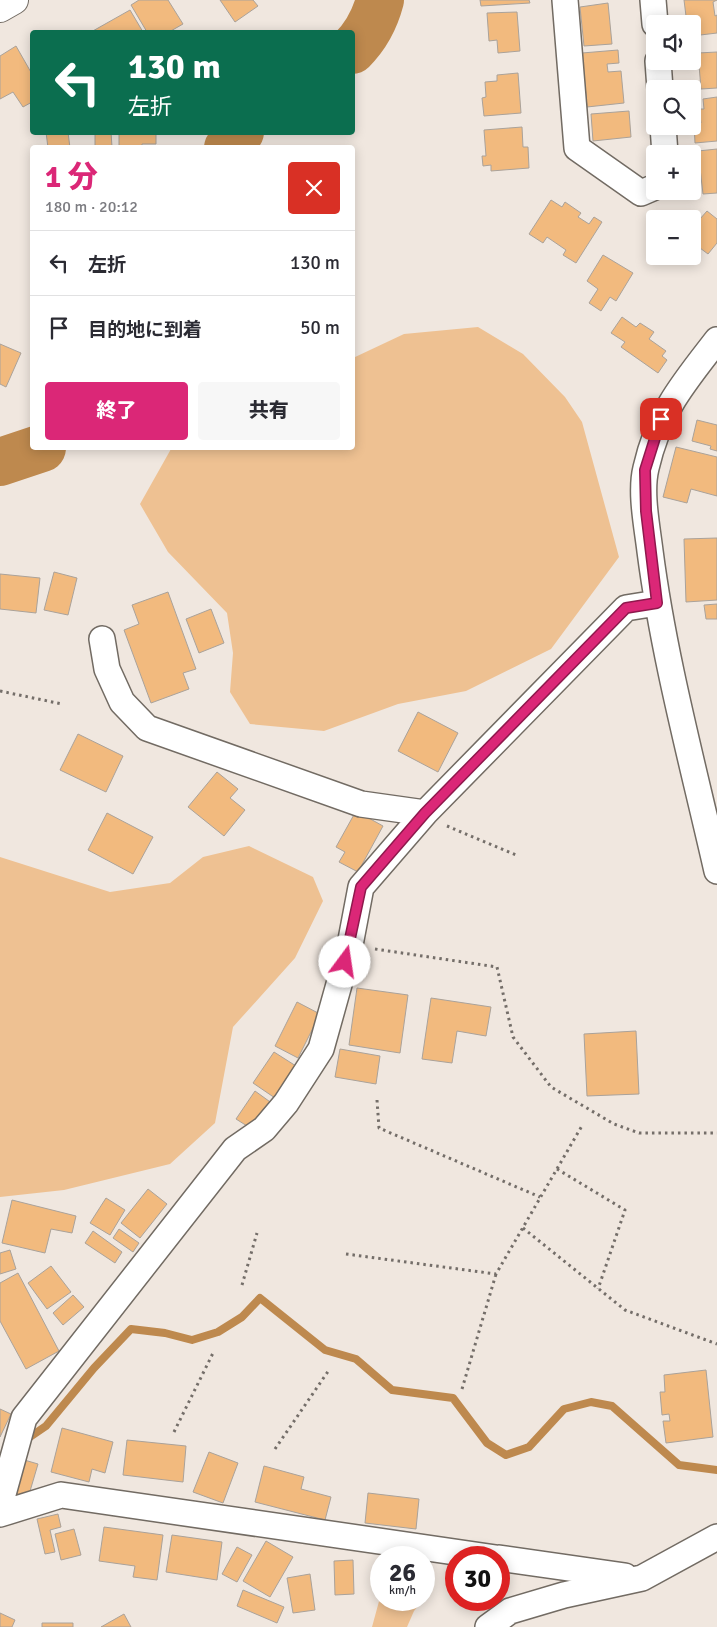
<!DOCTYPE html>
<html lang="ja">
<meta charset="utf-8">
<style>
:root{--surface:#fff;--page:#f7f7f7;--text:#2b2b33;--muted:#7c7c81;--line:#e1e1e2;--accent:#db2777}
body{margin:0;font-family:Signika,"Noto Sans JP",sans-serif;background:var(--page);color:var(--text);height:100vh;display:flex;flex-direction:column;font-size:19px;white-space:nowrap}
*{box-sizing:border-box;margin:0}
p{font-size:16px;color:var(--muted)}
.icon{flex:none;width:28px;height:28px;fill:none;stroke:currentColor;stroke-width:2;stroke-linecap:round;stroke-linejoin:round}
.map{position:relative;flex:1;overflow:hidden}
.side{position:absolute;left:30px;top:145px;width:325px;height:305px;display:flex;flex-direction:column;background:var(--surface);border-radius:5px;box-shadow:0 2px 12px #0003}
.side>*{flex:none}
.top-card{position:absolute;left:30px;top:30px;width:325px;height:105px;border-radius:5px;box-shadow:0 2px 12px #0003;background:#0b6e4f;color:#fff;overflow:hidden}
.tools{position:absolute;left:646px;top:15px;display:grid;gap:10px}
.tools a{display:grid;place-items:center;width:55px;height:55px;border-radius:5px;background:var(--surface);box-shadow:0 2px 12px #0003;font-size:25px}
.speed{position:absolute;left:370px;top:1546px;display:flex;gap:10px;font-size:25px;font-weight:700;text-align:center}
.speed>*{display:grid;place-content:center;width:65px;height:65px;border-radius:50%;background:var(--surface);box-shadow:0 2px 12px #0003;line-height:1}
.speed small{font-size:12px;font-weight:400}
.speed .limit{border:8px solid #d22;background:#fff;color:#111}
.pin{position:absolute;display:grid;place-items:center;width:42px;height:42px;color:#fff;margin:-21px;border-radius:10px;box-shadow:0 2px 8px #0006}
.me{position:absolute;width:55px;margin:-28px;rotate:14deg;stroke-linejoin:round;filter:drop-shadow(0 0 4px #0008)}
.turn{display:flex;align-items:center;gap:18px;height:105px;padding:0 15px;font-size:22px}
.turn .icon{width:65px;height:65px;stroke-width:2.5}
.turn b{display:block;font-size:35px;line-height:42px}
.round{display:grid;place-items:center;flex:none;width:52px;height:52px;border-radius:5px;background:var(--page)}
.summary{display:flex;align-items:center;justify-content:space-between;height:85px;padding:0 15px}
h1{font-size:30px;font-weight:800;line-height:38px;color:var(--accent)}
.action{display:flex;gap:10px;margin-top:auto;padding:10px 15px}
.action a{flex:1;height:58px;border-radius:5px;background:var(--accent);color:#fff;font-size:20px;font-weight:800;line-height:58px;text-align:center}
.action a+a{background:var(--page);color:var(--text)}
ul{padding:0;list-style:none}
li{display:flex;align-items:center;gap:15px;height:65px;padding:0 15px;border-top:1px solid var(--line)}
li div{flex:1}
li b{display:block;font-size:19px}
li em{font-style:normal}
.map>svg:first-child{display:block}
.green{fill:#eec192}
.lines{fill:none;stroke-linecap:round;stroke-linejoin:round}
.stream{stroke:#be894e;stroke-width:8}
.river{stroke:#be894e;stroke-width:48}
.building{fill:#f2ba7e;stroke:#aaa29a}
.street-casing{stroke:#726b63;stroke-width:28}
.secondary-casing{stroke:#726b63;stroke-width:30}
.path{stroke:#746e69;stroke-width:3;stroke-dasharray:2.5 4;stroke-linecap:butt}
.street{stroke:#fff;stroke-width:25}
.secondary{stroke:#fff;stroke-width:28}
.route-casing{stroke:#8e194d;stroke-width:12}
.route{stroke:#db2777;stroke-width:9}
</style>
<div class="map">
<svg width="717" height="1627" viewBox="0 0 717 1627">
<rect width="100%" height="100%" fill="#f0e7df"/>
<path class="green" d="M478 327 523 354 565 397 582 422 619 557 551 649 466 691 398 704 324 731 250 724 230 692 233 653 227 613 168 552 140 504 171 449 352 448 353 358 404 334Z
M249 846 313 877 323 901 295 958 233 1027 215 1123 170 1164 64 1190 0 1197V857L110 892 170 883 203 857Z
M381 1594V1600H423L414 1611 407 1627H372Z"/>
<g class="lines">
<path class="stream" d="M24 1441 46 1426 94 1368 131 1329 165 1333 192 1340 218 1332 242 1317 260 1298 325 1350 356 1359 392 1390 453 1398 487 1443 506 1455 529 1447 564 1409 591 1402 612 1406 679 1465 717 1470"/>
<path class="river" d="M352 50C366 36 375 19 380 0
M228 148 240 132
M0 462 42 448"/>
</g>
<path class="building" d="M139 0H168L183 24 169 32H147L131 5Z
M220 0H253L258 6 235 22Z
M480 0H529L530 3 481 6Z
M684 0H717L713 2 715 16 717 15V33L692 36V24H687Z
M608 3 612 44 584 46 580 7Z
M130 10 143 32H91Z
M517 12 520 51 498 53 497 40 489 41 487 13Z
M16 46 32 74V102L23 107 13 92 0 99V56Z
M618 50 619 63 607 64 608 72 621 71 624 103 587 107 582 53Z
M717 52V88L701 89 698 53Z
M518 73 521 113 484 116 482 98 486 97 485 82 497 81V75Z
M717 97V141L695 143 694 124 701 123 699 109H704L703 99Z
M629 111 631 137 593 141 591 114Z
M522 127 523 147H528L529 168 491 171V165L483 166 482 156H486L484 130Z
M46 132H68L70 148H48Z
M95 132H111L112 147H95Z
M119 132H156V144H142V148H119Z
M717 149V193L703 194 698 151Z
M551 200 562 207 565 202 581 213 578 217 589 224 594 217 602 222 576 263 563 255 566 250 547 237 543 243 529 234Z
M707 211 717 219V243L708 254 692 242V228Z
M603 255 633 273 616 301 610 297 601 311 589 303 598 289 587 281Z
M622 317 636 327 640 323 654 332 649 339 666 351 662 356 667 360 658 373 621 347 625 342 611 333Z
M0 344 21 353 6 387 0 384Z
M697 420 717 425V451L710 449 711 446 692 441Z
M676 447 717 457V496L691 489 687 503 663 497Z
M717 538V600L686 602 684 539Z
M54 572 77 578 68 615 44 610Z
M0 574 40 578 36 613 0 609Z
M168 592 196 669 183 673 189 689 151 703 124 630 139 624 132 605Z
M717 604V619H706L704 605Z
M211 609 224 643 199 653 186 619Z
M418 712 458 733 438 772 398 751Z
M78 734 123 756 106 792 60 770Z
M217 772 238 789 230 798 245 810 224 836 188 807Z
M356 811 383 826 358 872 339 862 345 852 336 847Z
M107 813 153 837 133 874 88 850Z
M357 988 408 995 400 1053 349 1045Z
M431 998 491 1007 486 1036 457 1031 452 1063 422 1059Z
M297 1002 320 1014 298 1058 275 1046Z
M636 1031 639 1094 587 1096 584 1034Z
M340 1049 380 1056 376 1084 335 1077Z
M274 1052 296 1066 275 1098 253 1083Z
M255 1091 273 1104 255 1131 236 1119Z
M148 1189 167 1204 140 1238 121 1223Z
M106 1198 125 1210 110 1235 90 1223Z
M12 1200 76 1216 72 1233 51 1229 45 1253 2 1243Z
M119 1229 139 1243 133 1252 113 1238Z
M93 1231 122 1252 115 1263 85 1243Z
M10 1250 16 1269 0 1274V1253Z
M51 1266 71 1292 47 1309 28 1283Z
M18 1273 59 1351 26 1369 0 1321V1283Z
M73 1295 84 1307 63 1325 53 1313Z
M706 1370 713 1437 666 1443 663 1421H670L669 1414 662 1415 660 1392H665L664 1375Z
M0 1409 11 1414 0 1437Z
M62 1428 113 1442 105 1473 92 1469 89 1482 51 1472Z
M127 1440 186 1446 183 1482 123 1475Z
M209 1452 238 1463 223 1503 193 1492Z
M21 1459 38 1464 28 1498 11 1492Z
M264 1466 304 1477 301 1489 331 1497 325 1520 255 1502Z
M368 1493 419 1499 416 1529 365 1523Z
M58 1514 61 1527 50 1530 55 1552 45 1554 37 1519Z
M104 1527 163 1535 157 1580 133 1577 135 1566 99 1561Z
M74 1529 81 1555 61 1560 55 1534Z
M172 1535 222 1542 217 1580 166 1572Z
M266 1541 293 1557 270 1597 243 1581Z
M237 1547 252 1555 237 1582 222 1574Z
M353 1560 354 1594 335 1595 334 1561Z
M310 1574 315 1610 293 1613 287 1578Z
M243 1590 284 1607 277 1623 237 1606Z
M0 1613 15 1620 12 1627H0Z
M124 1614 131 1627H101Z
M42 1623H73V1627H42Z"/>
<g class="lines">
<defs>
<path id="street" d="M565 0 577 148 641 193 655 187
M653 0 655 24
M658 61 660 89
M663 126 665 154
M717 340C683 384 659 411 646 468 640 492 647 526 650 551 664 659 693 765 717 871
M102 639 107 669 122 702 147 728 361 804 425 813
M0 1505 24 1418 235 1149 264 1129 286 1103 321 1049 350 945 361 887 425 813 626 608 657 603
M0 1514 61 1495 496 1558
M499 1558 625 1576
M488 1627 510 1611 564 1595 642 1578 717 1537"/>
<path id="secondary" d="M0 8 14 0"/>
</defs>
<use href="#street" class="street-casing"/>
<use href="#secondary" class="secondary-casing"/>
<path class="path" d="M0 691 62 704
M447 826 516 855
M375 949 497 967 513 1037 551 1087 614 1124 639 1133H717
M377 1100 379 1128 540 1197
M557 1169 625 1210 598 1289
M523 1228 625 1310 717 1344
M346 1254 496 1274 583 1124
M242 1285 257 1233
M462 1389 496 1274
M174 1432 214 1351
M275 1449 329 1370"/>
<use href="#street" class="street"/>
<use href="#secondary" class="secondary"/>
</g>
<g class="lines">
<defs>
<path id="route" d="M345 962 361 887 425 813 626 608 657 603 646 511 645 470 661 419"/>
</defs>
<use href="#route" class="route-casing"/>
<use href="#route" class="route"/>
</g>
</svg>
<div class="tools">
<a><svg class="icon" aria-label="sound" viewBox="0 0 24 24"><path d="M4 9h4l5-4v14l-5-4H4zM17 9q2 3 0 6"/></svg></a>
<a><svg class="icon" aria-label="search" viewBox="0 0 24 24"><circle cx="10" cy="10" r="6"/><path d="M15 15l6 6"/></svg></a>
<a>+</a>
<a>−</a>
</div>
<div class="speed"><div>26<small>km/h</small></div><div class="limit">30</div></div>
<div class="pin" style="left:661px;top:419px;background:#d93025"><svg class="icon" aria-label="arrive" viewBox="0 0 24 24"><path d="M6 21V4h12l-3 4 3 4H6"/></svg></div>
<svg class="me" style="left:345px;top:962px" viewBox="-20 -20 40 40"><circle r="19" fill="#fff"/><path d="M0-13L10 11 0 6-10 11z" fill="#db2777"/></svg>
<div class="top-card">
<div class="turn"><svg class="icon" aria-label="left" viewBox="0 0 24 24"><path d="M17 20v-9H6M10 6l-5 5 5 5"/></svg><div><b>130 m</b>左折</div></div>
</div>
<section class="side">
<div class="summary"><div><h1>1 分</h1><p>180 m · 20:12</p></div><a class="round" style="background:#d93025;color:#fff"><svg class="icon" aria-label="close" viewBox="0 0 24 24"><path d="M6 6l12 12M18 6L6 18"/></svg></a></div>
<ul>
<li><svg class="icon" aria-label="left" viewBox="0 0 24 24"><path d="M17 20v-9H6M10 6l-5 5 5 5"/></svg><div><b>左折</b></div><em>130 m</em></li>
<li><svg class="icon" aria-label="arrive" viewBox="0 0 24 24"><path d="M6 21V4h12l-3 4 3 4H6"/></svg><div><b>目的地に到着</b></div><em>50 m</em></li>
</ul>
<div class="action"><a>終了</a><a>共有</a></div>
</section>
</div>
